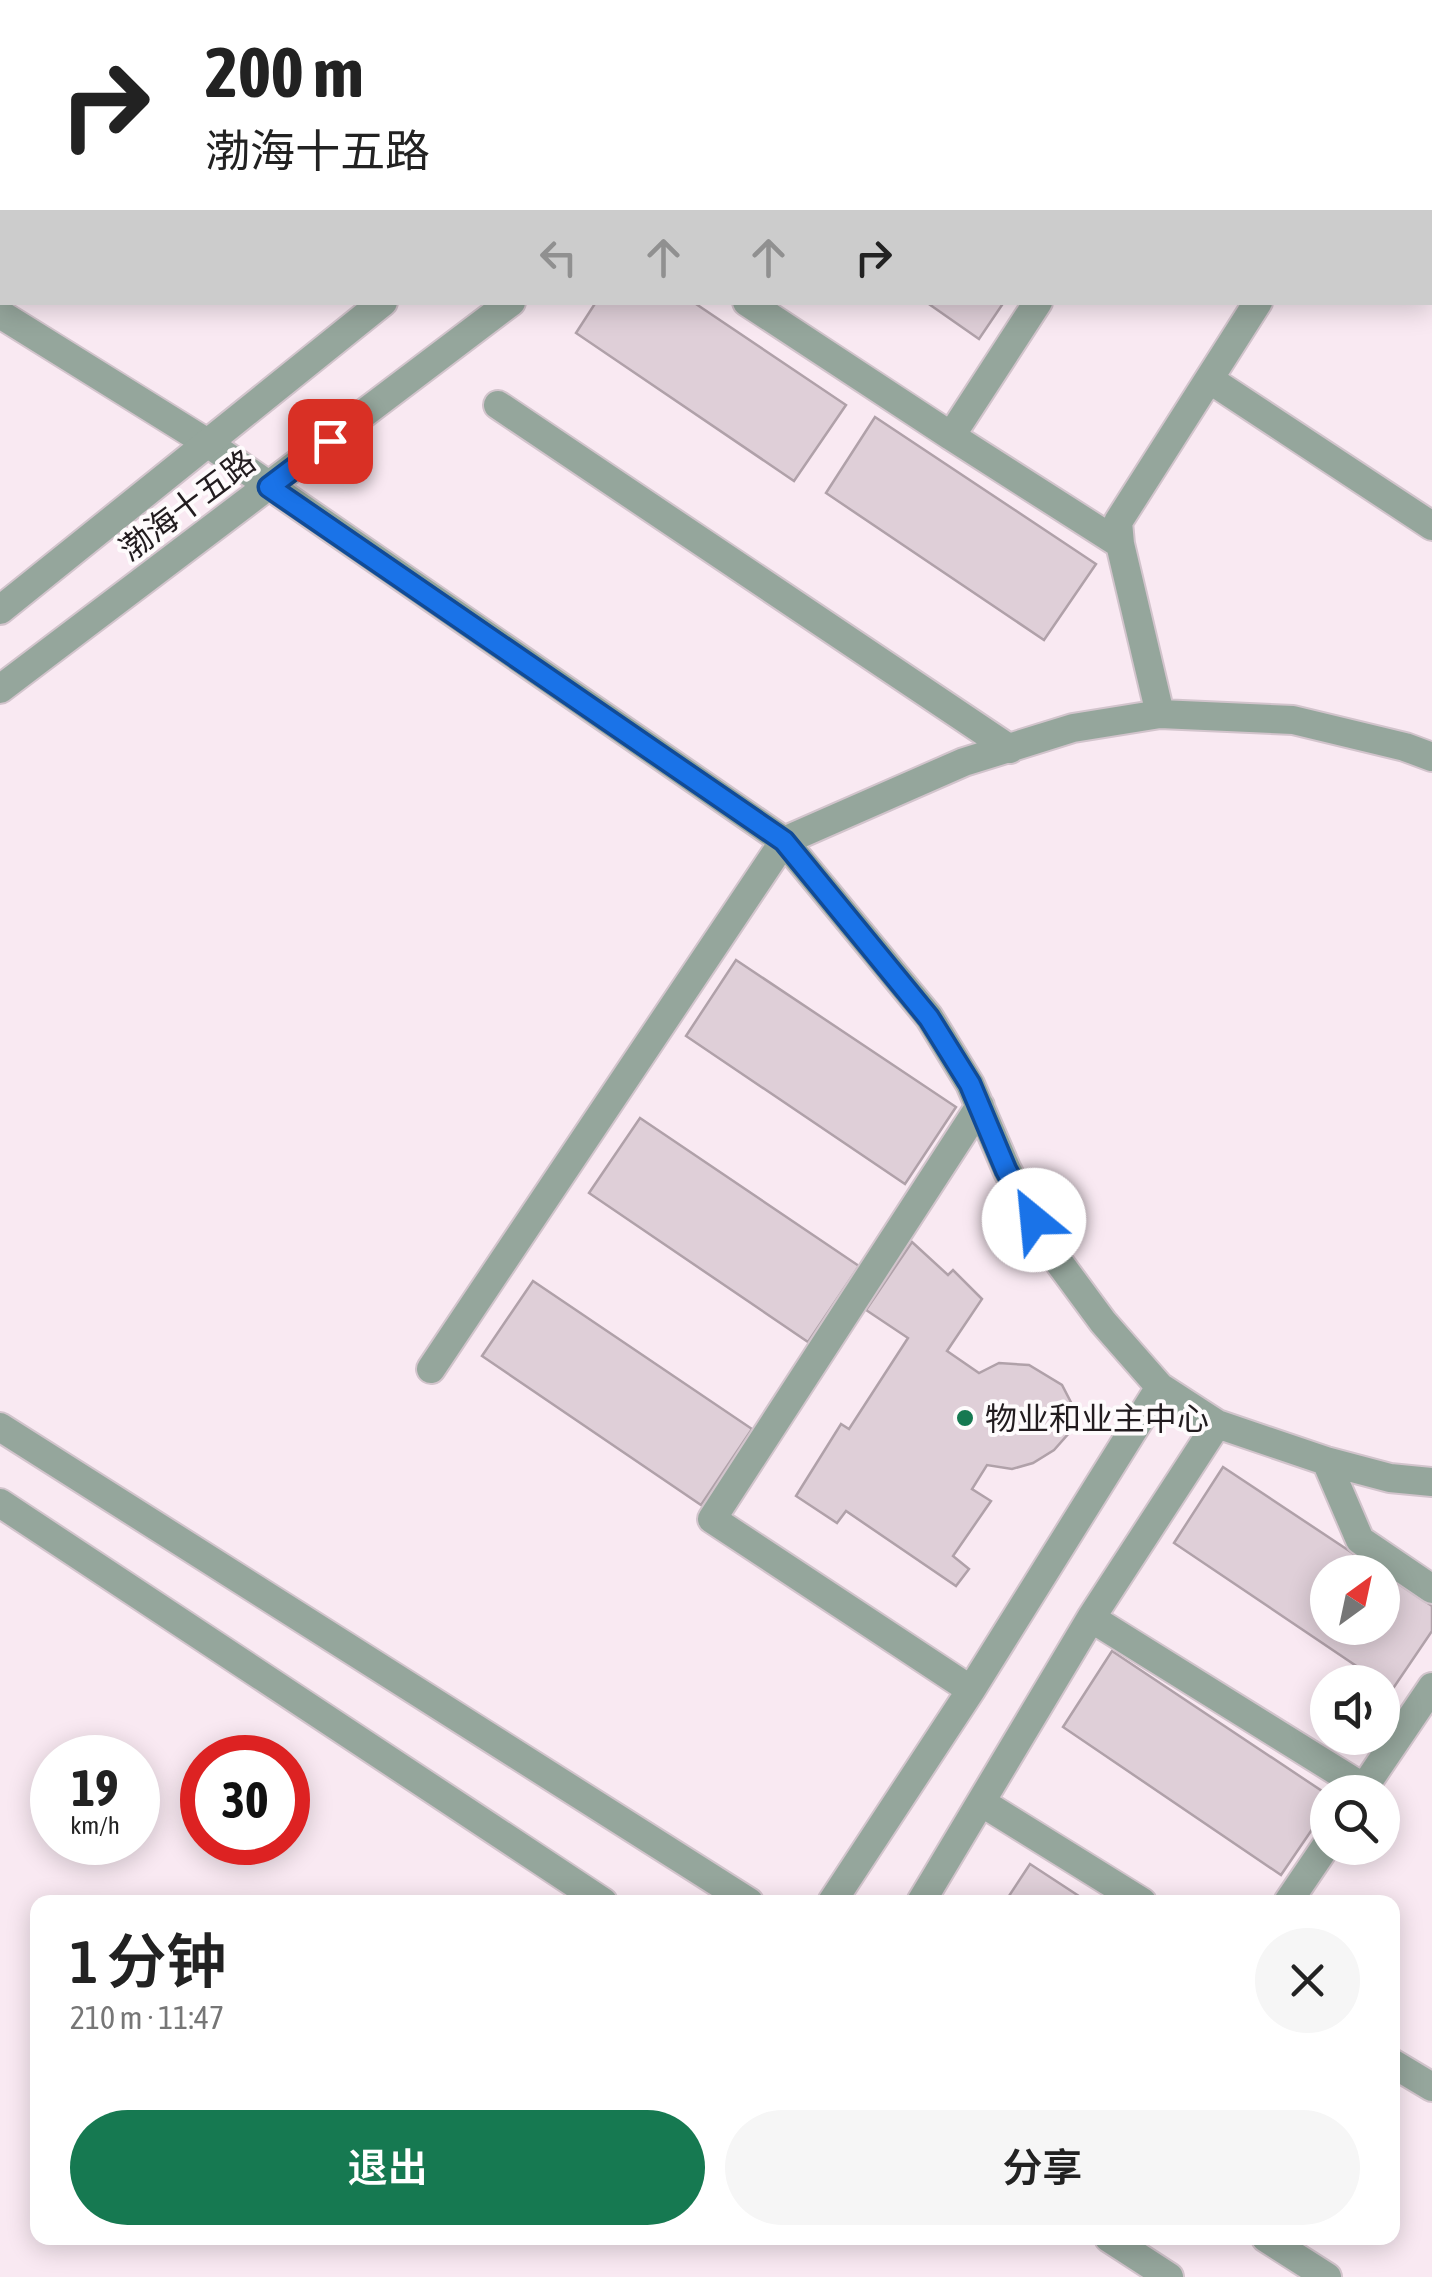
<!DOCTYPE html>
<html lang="zh">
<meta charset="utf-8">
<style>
:root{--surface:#fff;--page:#f6f6f6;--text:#222;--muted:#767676;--accent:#167951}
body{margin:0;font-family:"Asap Condensed","Noto Sans SC",sans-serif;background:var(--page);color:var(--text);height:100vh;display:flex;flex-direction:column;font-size:38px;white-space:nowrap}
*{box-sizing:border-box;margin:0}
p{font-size:32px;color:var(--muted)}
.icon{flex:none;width:55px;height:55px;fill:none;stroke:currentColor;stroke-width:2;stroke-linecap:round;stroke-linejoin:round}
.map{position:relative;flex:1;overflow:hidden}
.sheet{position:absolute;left:30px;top:1895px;width:1370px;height:350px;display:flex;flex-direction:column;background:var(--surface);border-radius:20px;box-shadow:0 5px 25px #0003}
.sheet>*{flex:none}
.hud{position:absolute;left:0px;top:0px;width:1432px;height:305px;box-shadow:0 5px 25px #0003;background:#fff;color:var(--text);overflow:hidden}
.needle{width:65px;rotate:33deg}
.controls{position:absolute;left:1310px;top:1555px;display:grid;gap:20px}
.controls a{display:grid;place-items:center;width:90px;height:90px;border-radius:50%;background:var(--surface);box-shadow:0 5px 25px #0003;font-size:50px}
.speed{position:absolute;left:30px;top:1735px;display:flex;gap:20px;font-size:50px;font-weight:700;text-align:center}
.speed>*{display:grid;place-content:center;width:130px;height:130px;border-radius:50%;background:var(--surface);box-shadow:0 5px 25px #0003;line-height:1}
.speed small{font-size:25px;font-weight:400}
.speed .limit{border:15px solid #d22;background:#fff;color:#111}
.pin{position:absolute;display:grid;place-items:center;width:85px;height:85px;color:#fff;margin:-42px;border-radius:20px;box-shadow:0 5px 15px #0006}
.me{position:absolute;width:110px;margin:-55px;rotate:332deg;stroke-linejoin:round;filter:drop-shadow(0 0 8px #0008)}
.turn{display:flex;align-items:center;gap:35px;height:210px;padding:0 40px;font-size:45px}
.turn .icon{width:130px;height:130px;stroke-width:2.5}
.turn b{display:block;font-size:70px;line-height:85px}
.lanes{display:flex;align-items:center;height:95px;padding:0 40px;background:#0003;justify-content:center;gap:50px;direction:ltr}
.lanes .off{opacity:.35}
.round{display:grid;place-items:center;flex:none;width:105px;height:105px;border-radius:52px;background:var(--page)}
.summary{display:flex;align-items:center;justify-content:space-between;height:170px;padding:0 40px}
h1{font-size:60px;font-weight:600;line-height:75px}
.button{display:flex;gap:20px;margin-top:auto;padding:20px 40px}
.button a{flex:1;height:115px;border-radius:60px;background:var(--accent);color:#fff;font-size:40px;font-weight:600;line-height:115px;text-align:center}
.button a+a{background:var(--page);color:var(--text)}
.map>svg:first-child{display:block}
.building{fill:#dfcfd8;stroke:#b0a1a9;stroke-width:2.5}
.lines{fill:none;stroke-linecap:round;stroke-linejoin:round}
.minor-casing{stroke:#d2c4cc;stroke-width:32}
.tertiary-casing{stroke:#d2c4cc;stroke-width:32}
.minor{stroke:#95a69c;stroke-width:28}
.tertiary{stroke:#95a69c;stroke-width:28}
.route-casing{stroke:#114b97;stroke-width:25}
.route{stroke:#1a73e8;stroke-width:18}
.poi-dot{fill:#167951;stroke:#fefbfc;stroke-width:4}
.labels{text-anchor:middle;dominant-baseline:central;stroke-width:8;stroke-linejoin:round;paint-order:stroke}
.street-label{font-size:32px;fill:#221c1f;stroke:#fefbfc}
.poi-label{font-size:32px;fill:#221c1f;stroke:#fefbfc;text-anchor:start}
</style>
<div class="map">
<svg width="1432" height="2277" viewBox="0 0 1432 2277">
<rect width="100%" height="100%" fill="#f9e9f2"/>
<path class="building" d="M596 302H693L846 405 794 481 576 333Z
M926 302H1004L979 339Z
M875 417 1096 564 1044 640 826 493Z
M736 960 956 1107 905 1184 686 1036Z
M640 1118 859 1266 808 1342 589 1193Z
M912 1242 948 1275 953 1270 982 1299 947 1351 979 1373 999 1363 1029 1365 1062 1385 1076 1412 1069 1433 1054 1450 1033 1463 1012 1469 987 1465 972 1489 991 1501 953 1556 969 1569 956 1586 846 1511 837 1523 796 1496 841 1424 849 1429 908 1338 866 1310Z
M533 1281 752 1429 701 1505 482 1356Z
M1223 1467 1381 1572H1328V1628H1382V1573L1432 1606V1631L1392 1690 1174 1543Z
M1112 1651 1328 1795V1806L1281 1875 1063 1727Z
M1030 1864 1088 1902H1005Z"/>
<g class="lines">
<defs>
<path id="minor" d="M1430 214 1432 216
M747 302 951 436 1038 302
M0 314 209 444 784 841 929 1017 970 1084 1007 1170 1047 1246 1103 1322 1160 1387 1217 1424 1326 1461 1390 1478 1432 1482
M1209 379 1432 526
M498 405 1010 749
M951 436 1120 544
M1160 714 1120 544 1118 522 1258 302
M431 1369 784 841 964 762 1073 728 1160 714 1293 720 1405 747 1432 757
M1326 1461 1360 1540 1432 1589
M1091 1618 1364 1788
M971 1690 712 1519 980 1106
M1361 1792 1432 1687
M981 1802 1142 1902
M832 1902 971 1690 1160 1387
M921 1902 1091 1618 1217 1424
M1288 1902 1328 1843
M1392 2063 1432 2087"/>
<path id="tertiary" d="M1198 0 1202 2
M1368 0 1372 2
M753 2 756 0
M905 2 908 0
M1430 41 1432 42
M1430 154 1432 156
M0 610 383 302
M0 689 511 302
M0 1427 749 1902
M0 1503 603 1902
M1109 2238 1169 2277
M1266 2238 1327 2277"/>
</defs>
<use href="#minor" class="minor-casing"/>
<use href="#tertiary" class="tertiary-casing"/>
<use href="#minor" class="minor"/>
<use href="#tertiary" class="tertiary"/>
</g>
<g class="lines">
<defs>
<path id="route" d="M330 441 269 487 784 841 929 1018 970 1084 1006 1170 1034 1220"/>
</defs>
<use href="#route" class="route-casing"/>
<use href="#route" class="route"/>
</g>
<circle class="poi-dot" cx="965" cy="1418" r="10"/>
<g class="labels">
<g class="street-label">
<text transform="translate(187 505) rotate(-37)">渤海十五路</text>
</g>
<g class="poi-label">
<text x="985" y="1418">物业和业主中心</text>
</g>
</g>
</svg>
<div class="controls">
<a><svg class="needle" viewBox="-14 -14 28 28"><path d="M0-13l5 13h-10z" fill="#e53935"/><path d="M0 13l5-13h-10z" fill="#767676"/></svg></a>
<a><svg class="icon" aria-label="sound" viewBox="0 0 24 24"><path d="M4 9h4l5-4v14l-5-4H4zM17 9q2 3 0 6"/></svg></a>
<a><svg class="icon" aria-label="search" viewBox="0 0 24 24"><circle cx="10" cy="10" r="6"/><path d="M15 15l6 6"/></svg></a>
</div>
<div class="speed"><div>19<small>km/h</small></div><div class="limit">30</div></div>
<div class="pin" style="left:330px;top:441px;background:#d93025"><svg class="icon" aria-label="arrive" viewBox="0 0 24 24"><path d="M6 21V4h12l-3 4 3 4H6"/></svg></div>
<svg class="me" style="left:1034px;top:1220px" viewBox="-20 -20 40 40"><circle r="19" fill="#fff"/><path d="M0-13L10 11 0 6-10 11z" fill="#1a73e8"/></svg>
<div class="hud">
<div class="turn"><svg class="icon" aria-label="right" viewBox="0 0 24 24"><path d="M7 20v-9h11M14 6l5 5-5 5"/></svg><div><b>200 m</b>渤海十五路</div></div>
<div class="lanes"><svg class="icon off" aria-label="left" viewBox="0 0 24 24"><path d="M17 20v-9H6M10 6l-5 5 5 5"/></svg><svg class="icon off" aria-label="ahead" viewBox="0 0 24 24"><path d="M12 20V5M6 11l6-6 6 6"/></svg><svg class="icon off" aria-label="ahead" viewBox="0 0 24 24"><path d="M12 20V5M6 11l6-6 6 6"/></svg><svg class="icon" aria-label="right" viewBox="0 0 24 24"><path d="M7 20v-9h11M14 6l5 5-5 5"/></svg></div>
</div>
<section class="sheet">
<div class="summary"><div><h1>1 分钟</h1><p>210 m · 11:47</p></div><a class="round"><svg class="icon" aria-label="close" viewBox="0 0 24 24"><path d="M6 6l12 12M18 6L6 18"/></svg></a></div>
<div class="button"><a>退出</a><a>分享</a></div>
</section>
</div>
